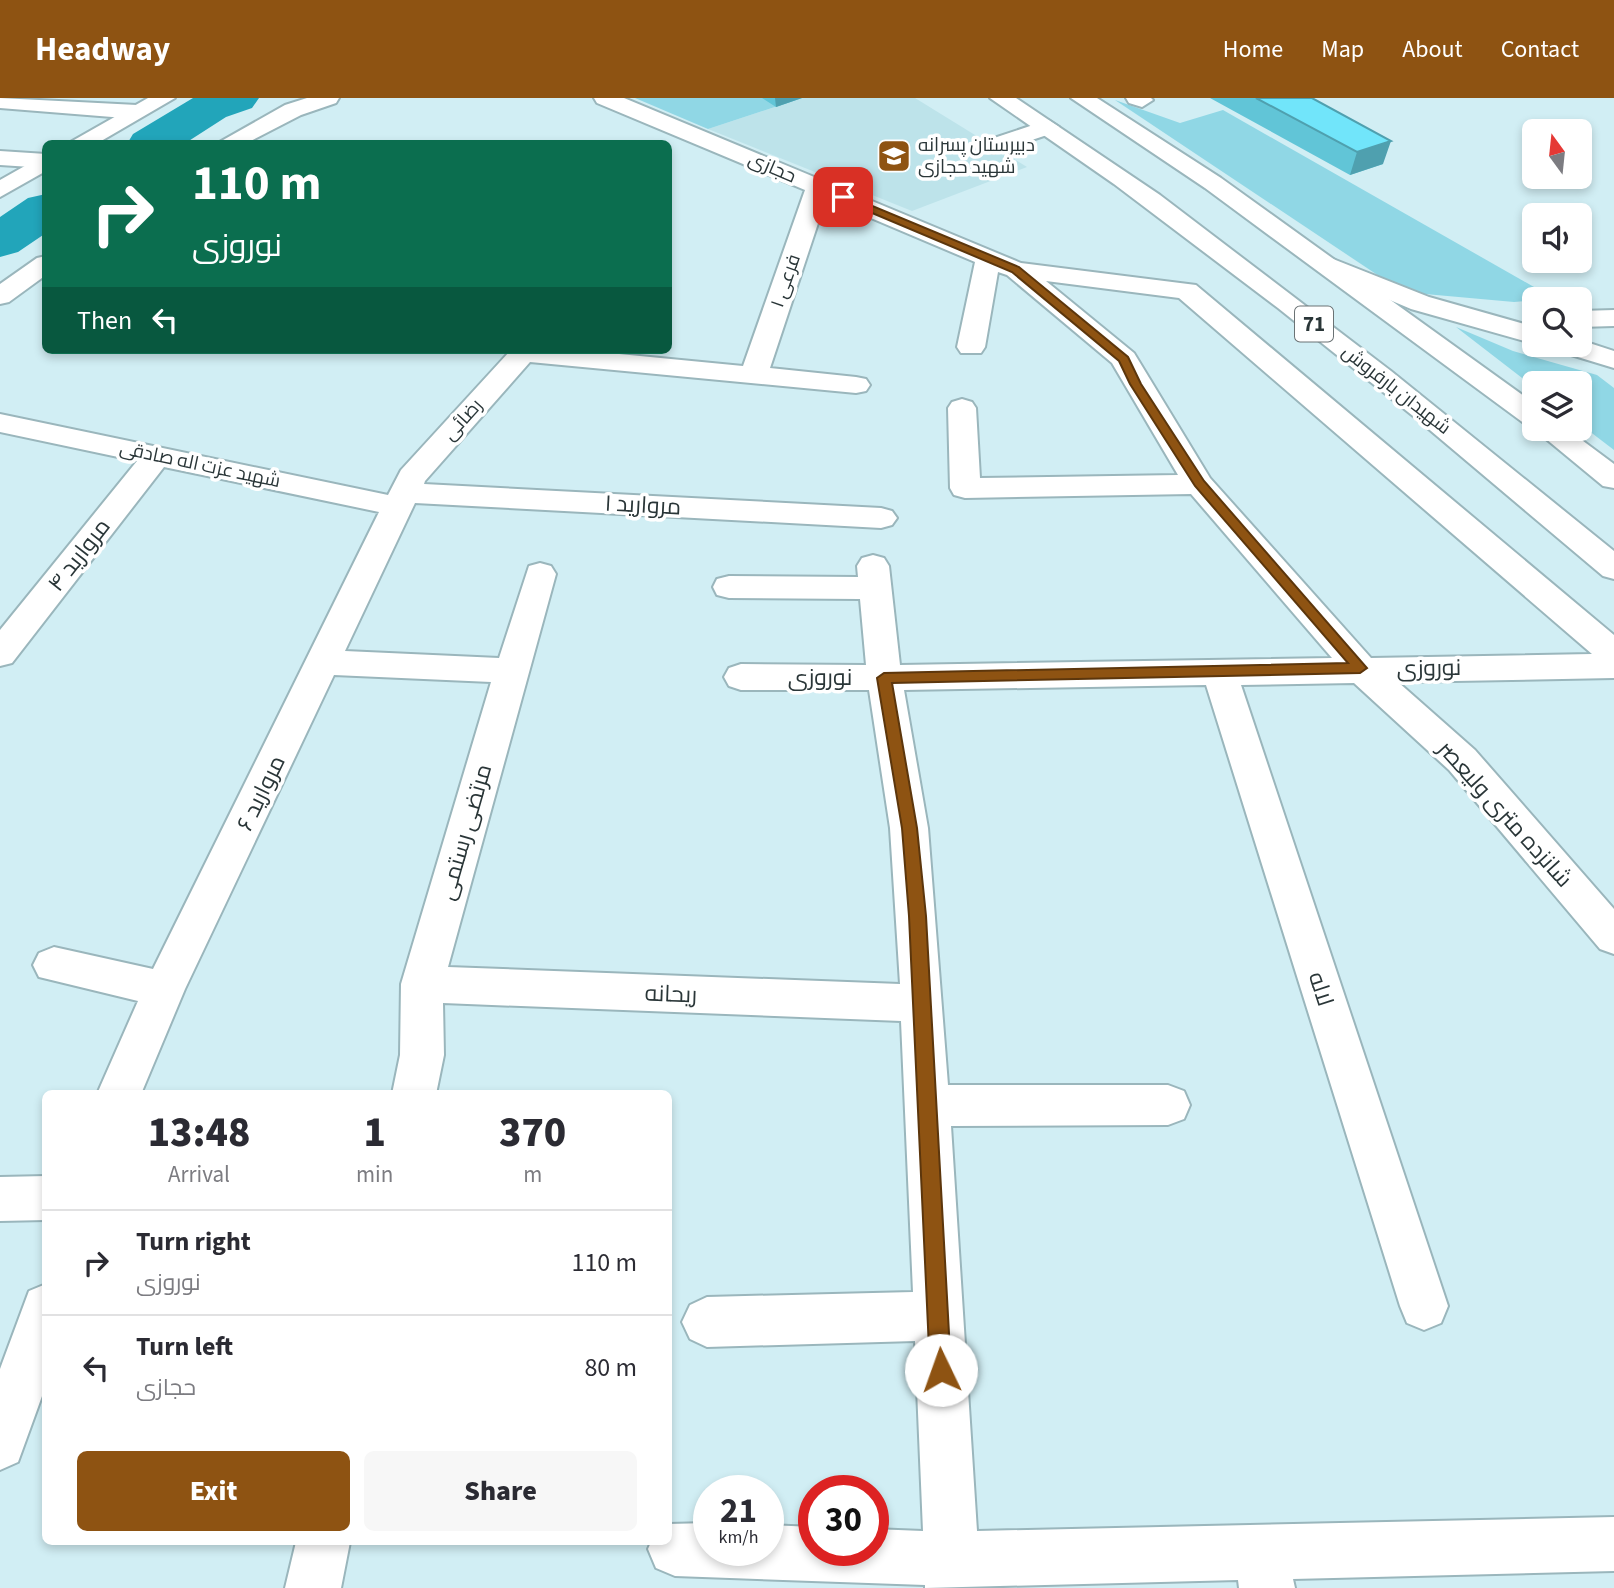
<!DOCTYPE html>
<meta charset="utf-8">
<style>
:root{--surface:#fff;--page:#f7f7f7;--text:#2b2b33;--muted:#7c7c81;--line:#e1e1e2;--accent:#8e5312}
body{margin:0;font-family:"Source Sans 3",Cairo,sans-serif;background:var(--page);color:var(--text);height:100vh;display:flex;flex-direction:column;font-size:26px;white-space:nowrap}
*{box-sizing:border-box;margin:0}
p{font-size:23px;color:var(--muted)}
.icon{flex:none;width:38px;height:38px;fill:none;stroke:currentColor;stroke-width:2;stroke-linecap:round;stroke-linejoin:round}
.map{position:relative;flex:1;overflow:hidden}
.details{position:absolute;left:42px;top:992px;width:630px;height:455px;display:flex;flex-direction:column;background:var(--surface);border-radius:10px;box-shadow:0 4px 10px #0003}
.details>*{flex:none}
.guide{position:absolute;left:42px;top:42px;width:630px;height:214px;border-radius:10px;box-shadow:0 4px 10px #0003;background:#0b6e4f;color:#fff;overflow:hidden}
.needle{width:46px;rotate:345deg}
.controls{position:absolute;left:1522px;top:21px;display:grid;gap:14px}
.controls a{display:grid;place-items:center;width:70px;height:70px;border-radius:10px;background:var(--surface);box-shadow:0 4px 10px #0003;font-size:35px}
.speed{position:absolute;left:693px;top:1377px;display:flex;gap:14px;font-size:35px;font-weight:700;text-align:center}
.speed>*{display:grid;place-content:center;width:91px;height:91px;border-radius:50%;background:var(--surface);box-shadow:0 4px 10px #0003;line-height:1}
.speed small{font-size:18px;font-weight:400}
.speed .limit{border:10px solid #d22;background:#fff;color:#111}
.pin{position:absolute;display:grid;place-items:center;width:60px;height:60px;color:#fff;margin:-30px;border-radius:14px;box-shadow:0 4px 10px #0006}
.me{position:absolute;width:77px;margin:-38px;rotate:357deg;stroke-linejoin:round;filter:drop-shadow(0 0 5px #0008)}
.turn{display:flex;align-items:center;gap:24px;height:147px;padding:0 35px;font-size:32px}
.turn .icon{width:91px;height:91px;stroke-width:2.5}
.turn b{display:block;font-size:49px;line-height:60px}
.then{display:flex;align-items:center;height:66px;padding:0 35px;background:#0003;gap:14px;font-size:26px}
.eta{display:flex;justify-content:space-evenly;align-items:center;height:119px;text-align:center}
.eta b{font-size:42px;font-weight:800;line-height:49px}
.cta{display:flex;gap:14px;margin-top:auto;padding:14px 35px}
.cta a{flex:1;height:80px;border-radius:10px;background:var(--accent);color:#fff;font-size:28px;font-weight:800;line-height:80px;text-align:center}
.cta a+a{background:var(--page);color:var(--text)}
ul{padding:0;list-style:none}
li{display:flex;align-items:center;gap:21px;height:105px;padding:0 35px;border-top:2px solid var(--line)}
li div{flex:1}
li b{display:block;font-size:26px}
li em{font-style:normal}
header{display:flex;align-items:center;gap:42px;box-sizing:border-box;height:98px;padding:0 35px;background:var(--accent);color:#fff}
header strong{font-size:33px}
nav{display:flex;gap:38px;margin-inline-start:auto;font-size:24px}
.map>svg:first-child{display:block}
.built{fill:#bde3ea}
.green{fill:#90d7e5}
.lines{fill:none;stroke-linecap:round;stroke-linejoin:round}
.river{fill:#22a5ba;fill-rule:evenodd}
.minor-casing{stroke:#9ab6bc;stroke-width:4}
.major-casing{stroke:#9ab6bc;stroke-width:4}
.highway-casing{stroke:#9ab6bc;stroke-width:4}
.minor{fill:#fff;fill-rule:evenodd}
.major{fill:#fff;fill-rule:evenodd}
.highway{fill:#fff;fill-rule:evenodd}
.wall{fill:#61c5d7}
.shaded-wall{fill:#4fa0af}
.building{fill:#71e5fa;stroke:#4fa0af;stroke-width:2}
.route{fill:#8e5312;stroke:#5c360c;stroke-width:2}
.labels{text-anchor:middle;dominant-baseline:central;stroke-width:7;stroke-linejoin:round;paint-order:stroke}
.far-poi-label{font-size:19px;fill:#2a3638;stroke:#fff;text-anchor:start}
.far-street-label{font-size:19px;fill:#2a3638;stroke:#fff}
.shield{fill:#fff;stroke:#6a7274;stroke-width:2}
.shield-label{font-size:21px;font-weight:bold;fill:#2a3638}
.street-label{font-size:23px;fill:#2a3638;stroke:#fff}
</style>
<header>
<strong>Headway</strong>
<nav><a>Home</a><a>Map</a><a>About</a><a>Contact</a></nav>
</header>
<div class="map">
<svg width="1614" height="1490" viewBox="0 0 1614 1490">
<rect width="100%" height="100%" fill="#d1eef4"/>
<path class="built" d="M802 0H915L1027 69 912 113 708 31Z"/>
<path class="green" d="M635 0H802L708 31Z
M1115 2 1180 25 1223 12 1555 201 1514 204 1403 194Z
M1456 229 1513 253 1597 277 1614 290V352L1580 326V285H1535V290Z"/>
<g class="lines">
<path class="river" d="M193 0H259L252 10 226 19 184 46H127L133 36Z
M46 96V135L18 154 0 159V119L28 100Z"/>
<defs>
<path id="minor" d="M0 0 137 7 148 14 137 21 0 10Z
M594 0H624L1021 165 1196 187 1614 537V580L1398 584 1475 652 1614 811V856L1600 851 1449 672 1354 585 1241 587 1448 1208 1441 1225 1424 1232 1407 1225 1400 1208 1206 587 904 592 928 730 948 987H1168L1184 993 1190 1007 1184 1021 1168 1027 951 1028 977 1433 1614 1419V1473L1293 1481 1295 1490H1239L1238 1482 925 1490V1487L675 1478 656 1470 648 1451 651 1444H668V1426L709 1425V1452H768V1427L814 1429V1452H873V1431L923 1433 915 1243 707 1249 690 1241 682 1224 690 1207 707 1199 913 1194 901 923 443 905 444 957 436 996H392L400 957 401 886 491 584 334 577 185 891 141 996H97L138 903 39 879 33 867 39 855 54 849 153 871 379 414 164 369 12 565 0 568V532L137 363 0 334V316L388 397 401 372 511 252H578L743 268 805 92 597 5ZM826 101 975 164 957 249 961 255H981L985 249 998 174 1007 177 1112 265 1178 377 980 380 976 310 972 304 962 301 952 304 948 310 950 390 954 397 965 400 1191 396 1332 560 900 567 889 468 884 460 873 457 862 460 857 468 858 479 729 478 717 481 713 489 717 497 729 500 860 501 866 567 741 566 729 570 724 579 729 588 741 592H869L890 730 900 886 448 869 556 476 551 468 540 465 529 468 499 560 345 553 415 405 881 430 892 427 897 420 892 413 881 410 424 386 425 383 530 264 856 295 866 293 870 287 866 281 856 279 770 270ZM1046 183 1179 200 1592 556 1371 560 1210 380 1134 255Z
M1126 0H1151L1153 2 1142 9 1129 5Z
M1048 22 1059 29 1056 34 993 55 982 48 985 43Z
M0 53 46 56V70L0 67Z
M1328 159 1429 199 1535 229V246L1411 211 1319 172 1315 167 1319 162Z
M1614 212V228L1580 229V213Z
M1580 242 1614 253V270L1558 253 1554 247H1580Z
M46 1078V1122L0 1123V1079Z
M46 1186V1287L18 1364 0 1372V1271L29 1193Z
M296 1444H350L341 1490H285Z"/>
<path id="major" d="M148 0H175L96 46H67Z
M307 0H339L336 5 301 17 245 46H216L285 7Z
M46 56V73L0 99V82Z
M46 158V177L9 204 0 206V186L37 160Z"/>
<path id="highway" d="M990 0H1016L1160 97 1391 273 1614 453V481L1603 478 1418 322 1278 210 1114 86Z
M1071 0H1097L1221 80 1535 306V329L1525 326 1205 90Z
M1534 331H1567L1614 366V390L1603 388Z"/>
</defs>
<use href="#minor" class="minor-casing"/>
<use href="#major" class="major-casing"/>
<use href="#highway" class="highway-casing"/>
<use href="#minor" class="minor"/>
<use href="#major" class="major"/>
<use href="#highway" class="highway"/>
</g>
<path class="wall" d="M762 0H802L776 9Z
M1210 0H1312L1383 66 1350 77Z"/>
<path class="shaded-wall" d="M775 0H802L776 9Z
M1391 43 1383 66 1350 77 1357 54Z"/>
<path class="building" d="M1256 0H1312L1391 43 1357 54Z"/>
<path class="route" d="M839 97H846L1019 169 1128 259 1141 286 1204 383 1367 570 1360 575 892 585 917 730 926 818 951 1272 948 1279 941 1282 933 1279 930 1272 909 818 902 730 877 580 884 575 1348 565 1195 388 1130 286 1119 263 1012 174 839 101Z"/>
<defs>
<symbol id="school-square" viewBox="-11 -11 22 22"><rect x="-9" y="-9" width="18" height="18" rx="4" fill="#8e5312" stroke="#fff"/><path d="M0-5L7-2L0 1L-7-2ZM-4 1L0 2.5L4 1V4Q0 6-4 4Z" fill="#fff"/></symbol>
</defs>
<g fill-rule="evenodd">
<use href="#school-square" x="875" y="39" width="38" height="38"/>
</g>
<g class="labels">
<g class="far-poi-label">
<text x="918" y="47">دبیرستان پسرانه<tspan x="918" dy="22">شهید حجازی</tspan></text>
</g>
<g class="far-street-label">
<text transform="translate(772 70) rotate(23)">حجازی</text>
<text transform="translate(786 183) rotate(-71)">فرعی ۱</text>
<text transform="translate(1396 292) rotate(38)">شهیدان بارفروش</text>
<text transform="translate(463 322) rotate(-48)">رضائی</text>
<text transform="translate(200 367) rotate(12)">شهید عزت اله صادقی</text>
</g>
<rect class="shield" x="1295" y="208.5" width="38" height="35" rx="5"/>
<g class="shield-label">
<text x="1314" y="226">71</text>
</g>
<g class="street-label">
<text transform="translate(643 407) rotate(3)">مروارید ۱</text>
<text transform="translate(79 457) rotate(-52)">مروارید ۴</text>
<text transform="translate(1429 570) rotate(-1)">نوروزی</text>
<text x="820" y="579">نوروزی</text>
<text transform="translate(261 695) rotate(-64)">مروارید ۶</text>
<text transform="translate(1505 716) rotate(48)">شانزده متری ولیعصر</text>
<text transform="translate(465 734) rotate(-74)">مرتضی رستمی</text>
<text transform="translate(1321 891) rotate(72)">لاله</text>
<text transform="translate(671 896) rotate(2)">ریحانه</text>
</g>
</g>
</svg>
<div class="controls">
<a><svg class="needle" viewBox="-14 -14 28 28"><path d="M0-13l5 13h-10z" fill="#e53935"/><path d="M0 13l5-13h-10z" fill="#7c7c81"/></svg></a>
<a><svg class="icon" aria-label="sound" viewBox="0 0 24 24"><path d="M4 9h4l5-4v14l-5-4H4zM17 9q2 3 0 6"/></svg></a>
<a><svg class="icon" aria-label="search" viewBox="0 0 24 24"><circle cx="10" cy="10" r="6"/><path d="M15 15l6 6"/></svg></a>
<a><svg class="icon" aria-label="layers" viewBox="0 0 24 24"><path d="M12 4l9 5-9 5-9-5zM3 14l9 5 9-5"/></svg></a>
</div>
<div class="speed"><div>21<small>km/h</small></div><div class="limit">30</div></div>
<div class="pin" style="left:843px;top:99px;background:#d93025"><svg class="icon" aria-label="arrive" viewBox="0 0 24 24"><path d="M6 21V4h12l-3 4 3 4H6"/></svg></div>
<svg class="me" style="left:941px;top:1272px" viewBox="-20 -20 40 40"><circle r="19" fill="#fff"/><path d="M0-13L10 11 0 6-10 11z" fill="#8e5312"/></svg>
<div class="guide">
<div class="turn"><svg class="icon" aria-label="right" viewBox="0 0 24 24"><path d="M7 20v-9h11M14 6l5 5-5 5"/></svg><div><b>110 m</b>نوروزی</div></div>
<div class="then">Then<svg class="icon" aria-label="left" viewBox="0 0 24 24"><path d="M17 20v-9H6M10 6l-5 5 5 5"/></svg></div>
</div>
<section class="details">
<div class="eta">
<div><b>13:48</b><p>Arrival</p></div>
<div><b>1</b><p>min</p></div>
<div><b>370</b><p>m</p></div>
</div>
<ul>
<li><svg class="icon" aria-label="right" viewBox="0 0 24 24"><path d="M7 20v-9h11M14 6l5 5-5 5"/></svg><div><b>Turn right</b><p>نوروزی</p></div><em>110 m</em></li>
<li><svg class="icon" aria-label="left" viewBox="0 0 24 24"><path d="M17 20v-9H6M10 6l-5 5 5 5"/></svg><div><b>Turn left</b><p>حجازی</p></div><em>80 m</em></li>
</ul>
<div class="cta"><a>Exit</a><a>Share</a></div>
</section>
</div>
